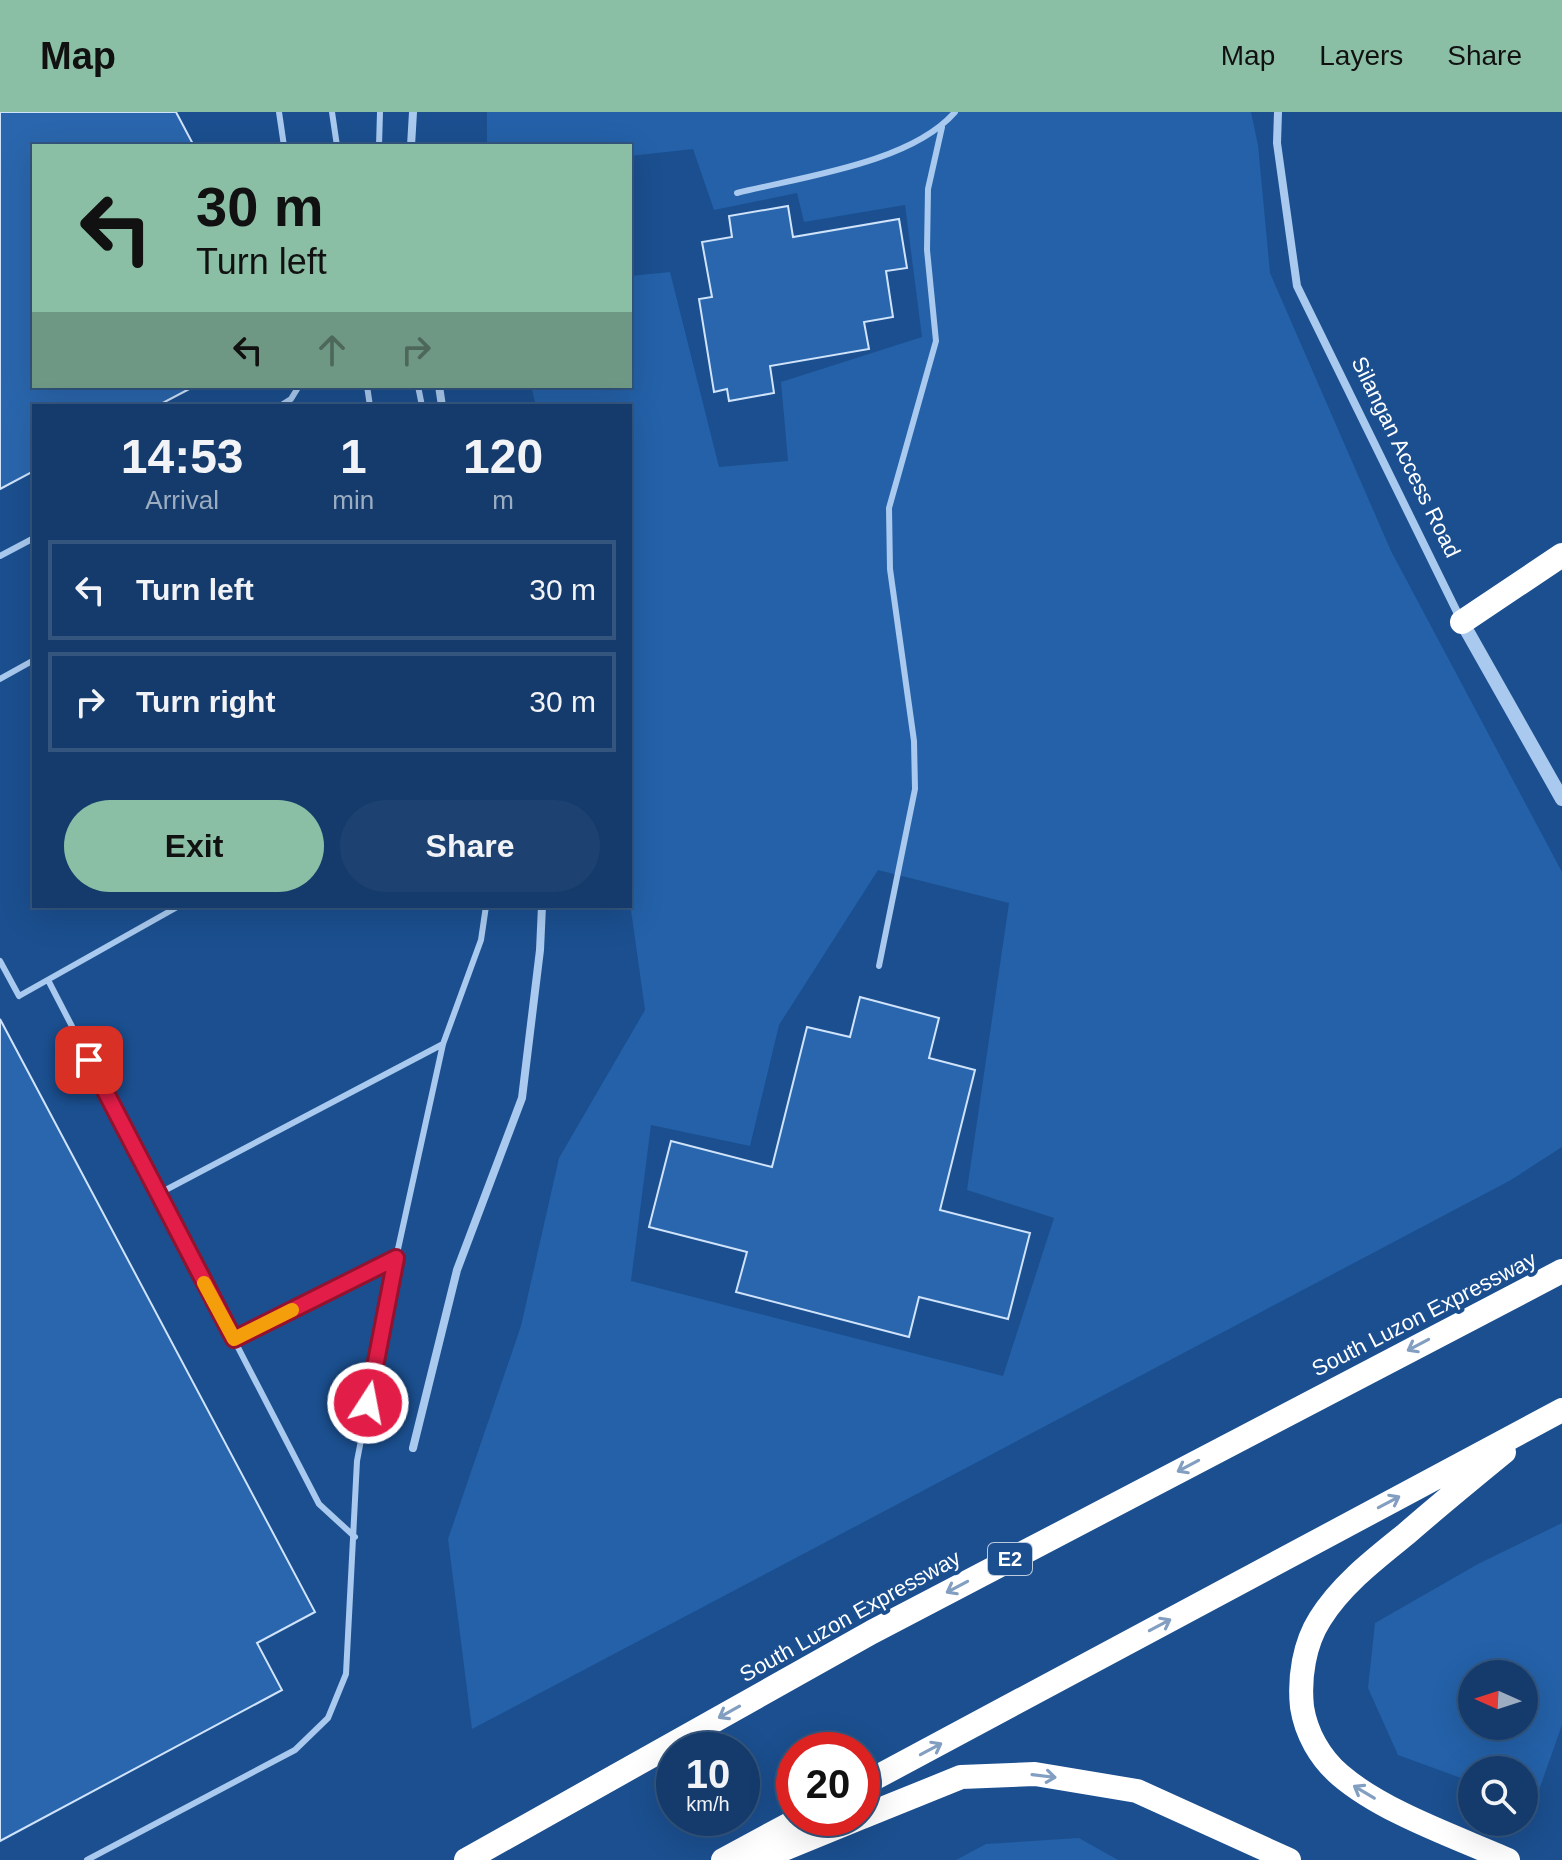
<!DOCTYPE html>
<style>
:root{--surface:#143b6b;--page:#1d4271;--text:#f1f3f6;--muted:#9dadc1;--line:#33557e;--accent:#8abfa5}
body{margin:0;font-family:Arial,sans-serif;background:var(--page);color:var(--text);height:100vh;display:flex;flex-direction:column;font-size:30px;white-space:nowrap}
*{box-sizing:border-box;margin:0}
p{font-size:26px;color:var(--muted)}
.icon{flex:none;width:44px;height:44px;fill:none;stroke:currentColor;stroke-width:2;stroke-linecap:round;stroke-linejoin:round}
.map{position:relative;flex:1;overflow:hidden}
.panel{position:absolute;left:32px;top:292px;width:600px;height:504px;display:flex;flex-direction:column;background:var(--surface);border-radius:0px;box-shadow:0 8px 32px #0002,0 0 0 2px var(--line)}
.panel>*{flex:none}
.guide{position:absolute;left:32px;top:32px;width:600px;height:244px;border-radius:0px;box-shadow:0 8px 32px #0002,0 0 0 2px var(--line);background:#8abfa5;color:#111;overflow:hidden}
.needle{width:52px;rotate:273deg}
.tools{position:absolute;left:1458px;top:1548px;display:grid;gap:16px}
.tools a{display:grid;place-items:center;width:80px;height:80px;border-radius:50%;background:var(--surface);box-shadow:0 8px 32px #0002,0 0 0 2px var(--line);font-size:40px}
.speed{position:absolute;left:656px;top:1620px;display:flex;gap:16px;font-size:40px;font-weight:700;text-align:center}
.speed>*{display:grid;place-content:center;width:104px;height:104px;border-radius:50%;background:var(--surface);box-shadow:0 8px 32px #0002,0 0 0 2px var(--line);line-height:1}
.speed small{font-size:20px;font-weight:400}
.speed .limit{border:12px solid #d22;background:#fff;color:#111}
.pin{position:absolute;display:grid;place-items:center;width:68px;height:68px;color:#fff;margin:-34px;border-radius:16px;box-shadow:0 4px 12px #0006}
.me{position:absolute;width:88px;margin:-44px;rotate:11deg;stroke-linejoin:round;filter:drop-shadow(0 0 6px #0008)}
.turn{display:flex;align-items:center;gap:28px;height:168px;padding:0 32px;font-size:36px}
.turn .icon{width:104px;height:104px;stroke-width:2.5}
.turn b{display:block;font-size:56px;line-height:68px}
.lanes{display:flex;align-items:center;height:76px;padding:0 32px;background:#0003;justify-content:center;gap:40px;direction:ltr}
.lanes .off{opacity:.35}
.eta{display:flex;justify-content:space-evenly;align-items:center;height:136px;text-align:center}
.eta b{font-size:48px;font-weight:700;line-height:56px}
.action{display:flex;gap:16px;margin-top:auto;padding:16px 32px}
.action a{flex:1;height:92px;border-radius:48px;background:var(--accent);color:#111;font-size:32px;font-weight:700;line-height:92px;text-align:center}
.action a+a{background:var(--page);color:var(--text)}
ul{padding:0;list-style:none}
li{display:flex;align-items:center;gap:24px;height:100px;margin:0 16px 12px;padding:0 16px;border:4px solid var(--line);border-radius:0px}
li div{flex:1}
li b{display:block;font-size:30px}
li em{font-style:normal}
header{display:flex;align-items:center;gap:48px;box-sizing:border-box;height:112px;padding:0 40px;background:var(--accent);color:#111}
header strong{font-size:38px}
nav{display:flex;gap:44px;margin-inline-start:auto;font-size:28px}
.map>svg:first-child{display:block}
.green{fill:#2461a8;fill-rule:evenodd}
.building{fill:#2a66ad;stroke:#cfe3fa;stroke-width:2}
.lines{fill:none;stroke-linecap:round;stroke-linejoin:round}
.service{stroke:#a9c9ee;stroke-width:6}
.minor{stroke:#a9c9ee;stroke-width:8}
.tertiary{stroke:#a9c9ee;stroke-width:14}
.motorway{stroke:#fff;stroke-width:24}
.oneway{stroke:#829ec1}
.route-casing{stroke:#92132f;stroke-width:20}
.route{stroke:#e11d48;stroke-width:14}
.slow{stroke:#f59e0b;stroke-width:14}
.labels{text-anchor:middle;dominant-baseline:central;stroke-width:8;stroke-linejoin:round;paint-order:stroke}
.shield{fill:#1b4f8f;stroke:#bbcadd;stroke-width:2}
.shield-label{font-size:20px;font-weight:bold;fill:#fff}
.street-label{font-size:22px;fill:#fff;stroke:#1b4f8f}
</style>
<header>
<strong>Map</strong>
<nav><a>Map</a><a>Layers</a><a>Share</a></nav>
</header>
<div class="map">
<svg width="1562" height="1748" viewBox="0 0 1562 1748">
<rect width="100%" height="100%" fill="#1b4f8f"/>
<path class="green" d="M487 0H1251L1258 33 1270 161 1391 439 1562 760V1035L1511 1068 472 1617 448 1427 521 1214 559 1046 645 898 630 791V294H536L531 274H630V164L670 160 719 355 788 349 781 270 922 225 905 93 804 110 797 81 714 98 693 37 630 44V34H487ZM878 758 1009 791 967 1078 1054 1106 1003 1264 631 1169 651 1013 750 1034 779 913Z
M1562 1411V1613L1534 1692 1524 1689V1658H1472V1670L1398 1643 1368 1576 1375 1511 1478 1452ZM1524 1562V1614H1472V1562Z
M1079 1726 1118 1748H956L986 1732Z"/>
<path class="building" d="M0 0H176L194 34H34V274H195L157 294H34V359L0 377Z
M788 94 793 125 899 107 907 156 886 159 893 205 864 210 869 237 770 254 774 281 729 289 727 277 714 280 699 187 712 185 702 130 732 125 729 104Z
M860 885 939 906 929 946 975 958 940 1098 1030 1121 1008 1207 919 1185 909 1225 736 1180 747 1140 649 1115 671 1029 772 1055 807 915 850 925Z
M0 907 315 1500 257 1531 282 1578 0 1729Z"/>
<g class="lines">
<path class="service" d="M279 0 284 34
M332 0 337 34
M379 34 380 0
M737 81C801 65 911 51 955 0
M367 274 370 294
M418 274 422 294
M280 294 291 287 299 274
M0 444 34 426
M0 567 34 548
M0 849 19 884 179 794
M879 854 915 677 914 629 890 457 889 396 936 229 927 138 928 77 942 15
M48 868 319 1392 355 1425
M158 1082 443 932
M234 1227 396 1146
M87 1748 295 1638 328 1606 346 1562 357 1349 396 1146 443 932 481 828 486 794"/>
<path class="minor" d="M1278 0 1277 31 1297 174 1460 506
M411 34 413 0
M439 274 442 294
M413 1336 457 1158 522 986 540 838 542 794"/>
<path class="tertiary" d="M1462 510 1562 687"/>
<path class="motorway" d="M1462 510 1562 443
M1504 1340C1471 1367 1438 1394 1406 1422 1375 1447 1341 1473 1320 1507 1304 1532 1299 1566 1302 1595 1306 1621 1320 1646 1340 1663 1383 1700 1456 1725 1508 1748
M862 1673 1562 1298
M862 1705 961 1665 1035 1662 1137 1679 1289 1748
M466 1748 872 1520 1562 1159
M723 1748 801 1706
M757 1748 860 1706"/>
</g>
<defs><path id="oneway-shaft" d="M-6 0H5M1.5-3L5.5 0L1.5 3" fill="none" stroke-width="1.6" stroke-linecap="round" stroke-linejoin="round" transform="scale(2)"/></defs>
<g class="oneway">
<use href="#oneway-shaft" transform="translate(1418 1233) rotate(152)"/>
<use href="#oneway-shaft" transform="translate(1188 1354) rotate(152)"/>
<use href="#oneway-shaft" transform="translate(1389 1390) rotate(-28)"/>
<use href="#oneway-shaft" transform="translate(957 1475) rotate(152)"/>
<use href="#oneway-shaft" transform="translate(1160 1513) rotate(-28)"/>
<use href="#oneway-shaft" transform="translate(729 1600) rotate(151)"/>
<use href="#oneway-shaft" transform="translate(931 1637) rotate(-28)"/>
<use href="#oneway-shaft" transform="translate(1044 1664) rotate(7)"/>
<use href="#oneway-shaft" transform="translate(1364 1680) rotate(-149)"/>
</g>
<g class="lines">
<defs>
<path id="route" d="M89 948 234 1227 396 1146 368 1291"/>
</defs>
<use href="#route" class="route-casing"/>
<use href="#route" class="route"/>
<path class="slow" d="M204 1171 234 1227 292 1198"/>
</g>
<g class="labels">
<rect class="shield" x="988" y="1431" width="44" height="32" rx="6"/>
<g class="shield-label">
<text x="1010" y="1447">E2</text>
</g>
<g class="street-label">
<text transform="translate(1406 345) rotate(64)">Silangan Access Road</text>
<text transform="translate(1424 1202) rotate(-27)">South Luzon Expressway</text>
<text transform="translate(850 1504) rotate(-29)">South Luzon Expressway</text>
</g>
</g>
</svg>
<div class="tools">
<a><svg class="needle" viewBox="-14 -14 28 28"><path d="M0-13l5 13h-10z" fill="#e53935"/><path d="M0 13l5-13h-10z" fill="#9dadc1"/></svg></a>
<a><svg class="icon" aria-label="search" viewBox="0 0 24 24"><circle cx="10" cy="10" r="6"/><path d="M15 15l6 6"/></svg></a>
</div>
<div class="speed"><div>10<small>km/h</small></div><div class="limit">20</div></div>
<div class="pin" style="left:89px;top:948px;background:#d93025"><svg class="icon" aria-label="arrive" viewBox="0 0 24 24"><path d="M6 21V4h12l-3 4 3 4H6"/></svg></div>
<svg class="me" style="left:368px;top:1291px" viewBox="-20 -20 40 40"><circle r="17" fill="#e11d48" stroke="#fff" stroke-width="3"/><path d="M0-11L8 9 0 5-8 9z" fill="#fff"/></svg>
<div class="guide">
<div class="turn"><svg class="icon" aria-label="left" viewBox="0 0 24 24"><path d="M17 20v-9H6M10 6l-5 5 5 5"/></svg><div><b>30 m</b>Turn left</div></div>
<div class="lanes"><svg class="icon" aria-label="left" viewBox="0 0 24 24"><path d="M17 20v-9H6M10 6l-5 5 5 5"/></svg><svg class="icon off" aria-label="ahead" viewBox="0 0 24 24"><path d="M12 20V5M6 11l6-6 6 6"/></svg><svg class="icon off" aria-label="right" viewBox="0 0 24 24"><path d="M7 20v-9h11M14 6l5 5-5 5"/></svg></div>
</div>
<section class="panel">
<div class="eta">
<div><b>14:53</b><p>Arrival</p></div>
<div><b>1</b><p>min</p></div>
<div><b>120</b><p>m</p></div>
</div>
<ul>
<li><svg class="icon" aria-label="left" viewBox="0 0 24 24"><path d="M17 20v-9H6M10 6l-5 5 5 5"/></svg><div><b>Turn left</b></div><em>30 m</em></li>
<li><svg class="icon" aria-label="right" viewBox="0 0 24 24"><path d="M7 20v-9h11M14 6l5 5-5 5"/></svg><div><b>Turn right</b></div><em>30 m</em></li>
</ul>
<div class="action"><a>Exit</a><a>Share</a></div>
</section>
</div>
